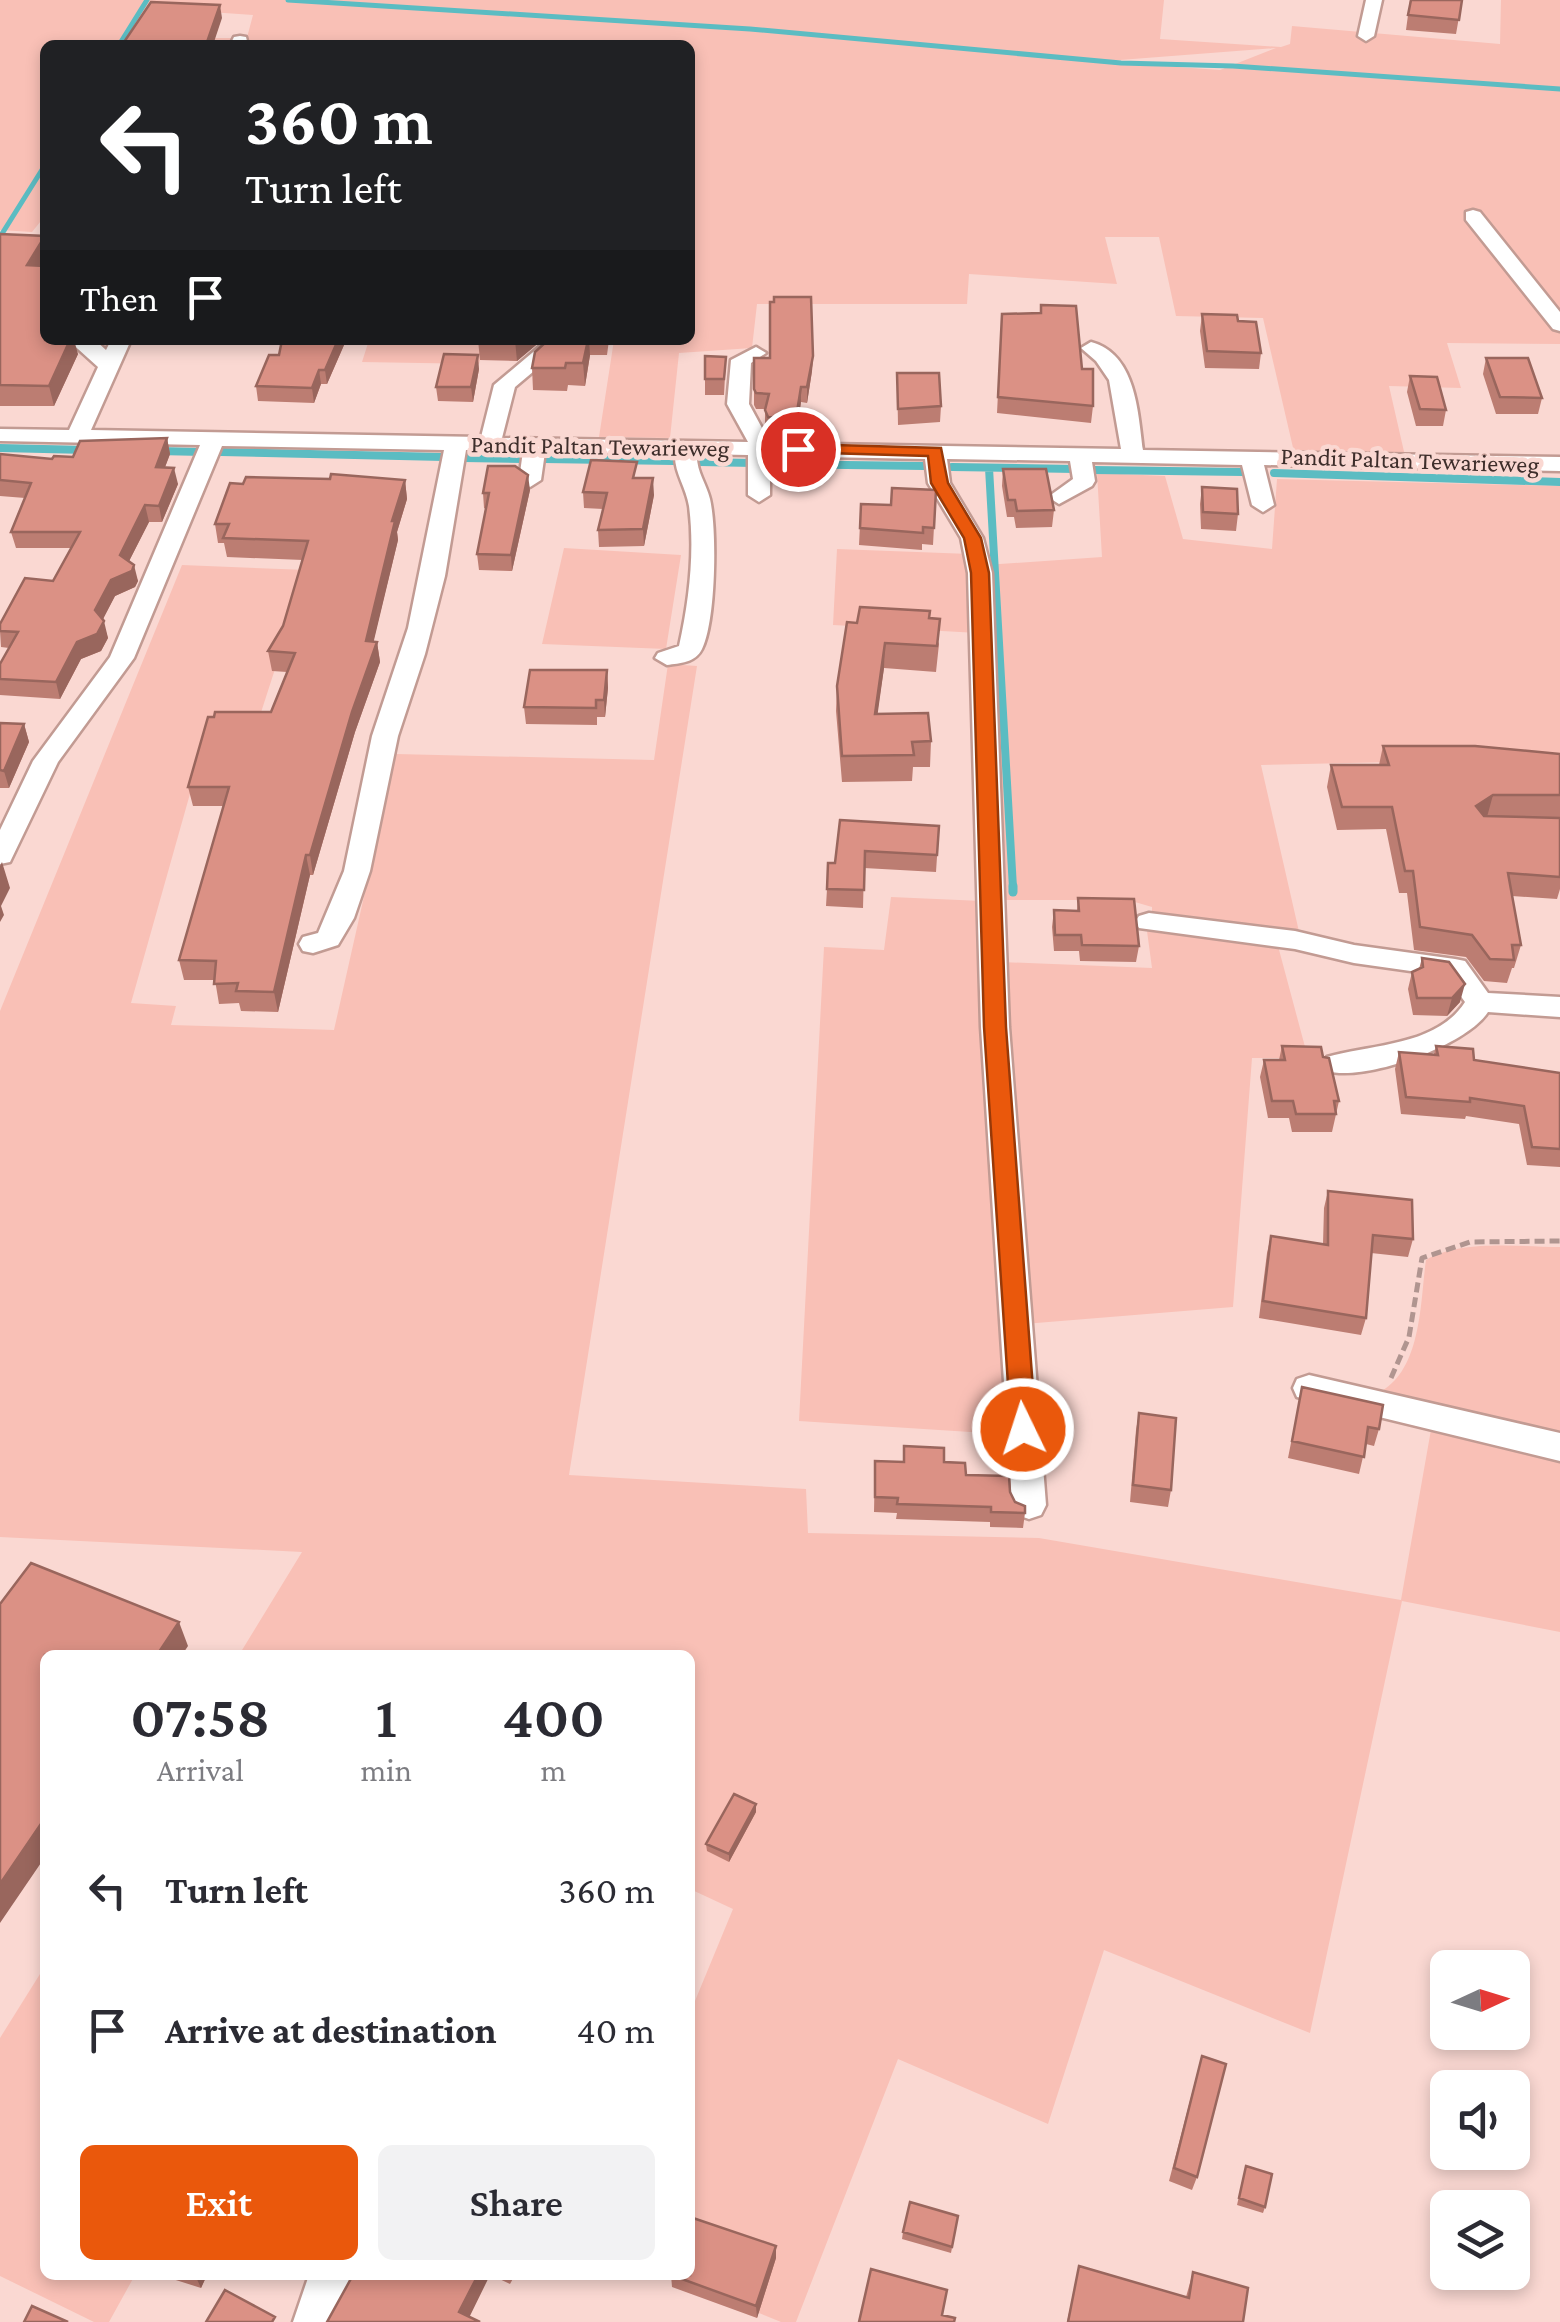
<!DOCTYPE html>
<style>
:root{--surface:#fff;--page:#f2f2f3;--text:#2b2b33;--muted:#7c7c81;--accent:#ea580c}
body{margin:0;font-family:"Crimson Pro",serif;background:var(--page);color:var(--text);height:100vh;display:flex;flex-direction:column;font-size:38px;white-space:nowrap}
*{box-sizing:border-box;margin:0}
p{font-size:32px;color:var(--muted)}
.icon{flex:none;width:55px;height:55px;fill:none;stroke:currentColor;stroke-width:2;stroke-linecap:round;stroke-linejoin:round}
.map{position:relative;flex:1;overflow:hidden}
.details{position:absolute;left:40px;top:1650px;width:655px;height:630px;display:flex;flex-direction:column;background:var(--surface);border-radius:15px;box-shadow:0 5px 15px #0003}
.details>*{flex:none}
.top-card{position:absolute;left:40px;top:40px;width:655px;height:305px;border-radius:15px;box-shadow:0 5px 15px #0003;background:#202124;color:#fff;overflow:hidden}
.needle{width:65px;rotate:86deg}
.tools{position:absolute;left:1430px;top:1950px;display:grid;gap:20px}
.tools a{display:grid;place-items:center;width:100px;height:100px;border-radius:15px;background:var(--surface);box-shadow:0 5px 15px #0003;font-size:50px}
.pin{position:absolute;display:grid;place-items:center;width:85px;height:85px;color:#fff;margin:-42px;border:5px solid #fff;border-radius:50%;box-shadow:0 2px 10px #0007}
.me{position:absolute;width:110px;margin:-55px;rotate:356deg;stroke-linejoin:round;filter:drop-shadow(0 0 8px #0008)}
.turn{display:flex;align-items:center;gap:35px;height:210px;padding:0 40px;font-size:45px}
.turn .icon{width:130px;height:130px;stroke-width:2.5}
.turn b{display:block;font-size:70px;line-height:85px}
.then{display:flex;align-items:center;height:95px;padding:0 40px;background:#0003;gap:20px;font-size:38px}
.eta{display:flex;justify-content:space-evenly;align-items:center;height:170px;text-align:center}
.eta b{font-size:60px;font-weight:600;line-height:70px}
.button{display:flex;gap:20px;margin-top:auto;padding:20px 40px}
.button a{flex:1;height:115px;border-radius:15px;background:var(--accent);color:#fff;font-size:40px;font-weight:600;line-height:115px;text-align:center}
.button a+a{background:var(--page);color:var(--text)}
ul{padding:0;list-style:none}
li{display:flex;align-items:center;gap:30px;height:140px;padding:0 40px}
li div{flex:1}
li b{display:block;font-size:38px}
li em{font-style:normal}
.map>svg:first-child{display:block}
.green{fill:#f9c0b6;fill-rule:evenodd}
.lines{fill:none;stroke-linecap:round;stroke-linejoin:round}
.stream-far2{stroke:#5bbcc2;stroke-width:5}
.stream-far1{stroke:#5bbcc2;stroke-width:8}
.stream{stroke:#5bbcc2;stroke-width:9}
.minor-casing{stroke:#c29b93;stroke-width:5}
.path{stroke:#b09590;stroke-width:5;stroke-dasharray:10 5;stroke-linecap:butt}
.minor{fill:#fff;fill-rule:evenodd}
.wall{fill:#bc7d72}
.shaded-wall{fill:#99665d}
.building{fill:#db9185;stroke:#99665d;stroke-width:2.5}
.route{fill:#ea580c;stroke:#983908;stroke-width:2.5}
.labels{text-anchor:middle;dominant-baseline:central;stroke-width:9;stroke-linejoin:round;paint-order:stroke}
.far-street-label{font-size:25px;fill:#3e2e2b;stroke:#fad8d2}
</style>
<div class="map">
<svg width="1560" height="2322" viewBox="0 0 1560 2322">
<rect width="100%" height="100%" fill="#fad8d2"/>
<path class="green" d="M0 0H1164L1160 39 1281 47 1290 44 1292 26 1500 44 1501 0H1560V344L1447 343 1461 388 1389 386 1405 456 1294 452 1263 318 1176 316 1159 237H1105L1117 284 969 274 967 304H757L752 348 679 353 670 438 599 437 614 340H690V45H245L253 15 153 8 133 38H233L231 45H45V216L32 232 0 230ZM1276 48 1220 70 1106 62 1107 61Z
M369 340H486L479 364 362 362Z
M1097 473 1165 476 1183 539 1272 549 1277 479 1560 486V763L1526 759 1261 765 1300 936 1152 917V907L1128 900H1000L985 565 1102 557Z
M564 548 681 555 666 649 542 644Z
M837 549 970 554 978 633 833 625Z
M182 565 307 570 255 731 208 730 131 1003 176 1006 171 1025 334 1030 396 754 654 760 668 664 697 666 569 1475 806 1489 808 1533 1039 1538 1401 1600 1432 1424 1560 1457V1632L1402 1601 1310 2033 1104 1950 1048 2124 898 2059 796 2322H781L665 2275H690V2013L733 1909 690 1889V1655H239L302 1552 0 1537V1011Z
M891 897 982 901 1017 1435 799 1421 824 947 884 950Z
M1147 931 1278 946 1308 1058H1252L1233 1307 1024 1324 1002 962 1152 968Z
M1560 1247V1442L1378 1393C1422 1371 1420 1302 1426 1260 1461 1239 1520 1247 1560 1247Z
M45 1966V2275H135L109 2322H94L0 2276V2038Z"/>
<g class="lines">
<path class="stream-far2" d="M288 0 750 29 1121 63 1233 66 1560 89
M119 45 147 0
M0 237 45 165"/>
<path class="stream-far1" d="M0 448 87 450
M158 451 203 452
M221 452 444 457
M464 458 522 459
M545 459 674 461
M700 462 754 463
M769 464 924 466
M952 467 1075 469
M989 468 1013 888
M1094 470 1243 472
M1274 473 1560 482"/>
<path class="stream" d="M1013 886V892"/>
<defs>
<path id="minor" d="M1366 0H1382L1374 36 1366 41 1358 36Z
M240 36 246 37 248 45H230L234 37Z
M1473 210 1480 212 1560 312V331L1553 329 1466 220V212Z
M68 340H95L106 350 111 340H131L91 430 481 437 494 385 545 342 553 340 562 346 559 350 515 387 502 438 748 442 727 404 731 360 756 347 766 353 751 363 749 404 770 443 1121 449 1109 380 1096 361 1081 348 1091 342C1136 354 1138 412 1143 450L1560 457V471L1264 465 1274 505 1263 512 1252 505 1242 465 1092 462 1095 481 1092 486 1059 504 1048 497 1073 479 1070 461 947 459 950 483 983 538 992 573 1009 1027 1046 1505 1041 1515 1029 1519 1017 1515 1012 1505 981 1027 968 573 961 538 928 483 925 459 770 456V495L759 502 748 495V455L697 454C696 471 706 483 710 499 717 530 716 621 702 649 695 663 680 663 667 665L655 658 658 653 679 646C689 601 695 552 689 506 686 487 674 472 675 454L545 452 541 480 530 487 519 480 523 451 466 450 445 576 425 654 398 736 370 871 354 918 338 945 313 953 303 951 299 944 303 937 318 933 344 871 372 736 408 628 444 450 222 446 134 658 58 762 10 862 0 864V830L33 761 110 657 200 445 0 441V429L69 430 98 367Z
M1149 913 1295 931 1354 945 1455 959 1465 961 1488 993 1560 997V1017L1488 1012C1466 1046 1365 1082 1327 1071L1323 1064 1327 1057C1372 1044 1437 1046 1465 1002L1446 976 1354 963 1295 949 1139 928 1135 922 1139 916Z
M1309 1375 1560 1433V1461L1297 1397 1293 1388 1297 1379Z
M309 2275H351L337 2322H293Z"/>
</defs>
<use href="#minor" class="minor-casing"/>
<path class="path" d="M1391 1378 1409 1337 1422 1258 1470 1242 1560 1241"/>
<use href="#minor" class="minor"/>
</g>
<path class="wall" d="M1410 0H1462L1456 34 1406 30Z
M0 234 45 236V264L44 266 45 340 78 354 54 406H0Z
M1041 305 1082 369 1093 406 1091 423 997 413 1002 314 1040 313Z
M1202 314 1238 321 1261 353 1259 369 1205 368 1200 331Z
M282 340H343L344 345 327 384H321L314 403 258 401 256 386 279 355Z
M478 340H542L517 361 480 360Z
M548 340H609L607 355H590L585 386 568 385 567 391 533 390 532 368Z
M705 356 726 357 724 395H705Z
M813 356 812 371 807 403 801 402 796 434 768 432 765 426V409H756L754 405V358Z
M1486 358 1542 398 1538 414H1496L1483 374Z
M479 369 473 402 438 401 436 387Z
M897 373 941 406 940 422 898 425Z
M1410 376 1446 410 1443 426H1416L1407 392Z
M167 438 170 454 165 467 178 484 162 522H149L129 561 138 581 135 587 115 596 102 620 108 638 101 651 81 659 60 699 0 695V664L9 648 1 647 0 631 53 581 71 548H16L11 532 25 498 0 496V454L52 459 73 457Z
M1003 469 1054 510 1052 527 1016 528 1014 517H1007L1002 486Z
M638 478 654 495 644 546 599 547 598 530 603 509 584 508 583 492Z
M405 480 407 499 397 532 398 540 373 642H377L380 662 355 732 313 875H310L278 1012 241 1011 239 1003 219 1004 215 980H184L179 960 223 806H193L188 787 271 712 287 672 272 671 268 651 283 626 303 560 227 557 224 543H218L215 524Z
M1202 487 1238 514 1236 531 1201 529 1200 504Z
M530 490 512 571 479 570 477 554 486 509 484 508 483 493Z
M936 490 933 545 922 544V550L859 545 861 504 891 505Z
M930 618 939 644 936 672 884 668 877 714 931 741 930 767H913L912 781 842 782 836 711 837 686 857 623Z
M607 670 608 688 605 717H597V725L526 724 524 707Z
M0 723 24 724 29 742 9 788H0Z
M1383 746 1560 754V817H1520L1560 818V889L1557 899 1512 896 1521 945 1514 968H1512L1507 983 1484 981 1466 957 1414 950 1407 893H1399L1386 829 1337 830 1327 787 1331 765H1379Z
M840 820 939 826 936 872 864 868 863 908 826 906 827 889 835 863Z
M1078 898 1139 946 1136 962 1080 961 1079 951H1054L1052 927 1054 910 1077 911Z
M1422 958 1460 1002 1447 1016 1413 1015 1408 989 1412 972 1419 969Z
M1282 1046 1323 1057 1339 1101 1332 1132H1292L1289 1118H1268L1260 1077 1264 1060H1279Z
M1436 1046 1474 1060 1560 1073V1167L1527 1165 1519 1124 1466 1116 1465 1119 1401 1114 1395 1069 1399 1052 1434 1054Z
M1328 1191 1413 1239 1408 1257 1371 1253 1366 1318 1361 1335 1259 1318 1267 1253 1271 1236 1323 1244 1324 1208Z
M1302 1387 1379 1429 1374 1446 1366 1444 1359 1474 1288 1458Z
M1139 1413 1171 1490 1168 1507 1130 1502 1136 1430Z
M904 1446 944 1462 966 1475 1010 1492 1015 1502 1025 1513 1023 1528 990 1527V1522L896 1519 897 1513 874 1512 875 1461 903 1462Z
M756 1804V1812L729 1862 707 1851 706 1844Z
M1198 2070 1197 2177 1192 2190 1169 2181Z
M1246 2166 1265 2207 1263 2213 1237 2205Z
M958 2216 951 2253 902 2239 903 2232Z
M776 2258 757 2318 672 2287 671 2275Z
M1079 2266 1186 2297 1193 2272 1243 2322H1067Z
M160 2275H207L201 2288Z
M491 2275H515L510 2284Z"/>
<path class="shaded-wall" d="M220 5 222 18 213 45H206Z
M45 236V263L31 285 27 265Z
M70 340H74L78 354 54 406 49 386Z
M338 340H343L344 345 327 384 325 370Z
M515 340H542L517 361Z
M588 340H589L590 355 585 386 583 363Z
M478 355 479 369 473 402 471 387Z
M813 356 812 371 807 403V387Z
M319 370 321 384 314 403 312 388Z
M801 387V402L796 434V418Z
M167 438 170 454 159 483 156 467Z
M174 468 178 484 162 522 159 506Z
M528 475 530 490 512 571 511 555Z
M653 478 654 495 644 546 643 529Z
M405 480 407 499 397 532 398 540 369 661 366 641 392 521Z
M145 505 149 522 124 571 120 555Z
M134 565 138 581 135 587 115 596 99 627 95 610 111 580Z
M104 621 108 638 101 651 81 659 60 699 56 682 77 642Z
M377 642 380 662 355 732 313 875 310 855 352 712Z
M885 643 884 668 874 740 875 714Z
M607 670 608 688 605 717 604 700Z
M24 724 29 742 9 788 4 771Z
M1493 795 1487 817 1470 828 1476 806Z
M306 855 310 875 278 1012 274 992Z
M2 862 10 888 1 906 4 915 0 922V866Z
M1465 984 1460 1002 1447 1016 1452 998Z
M179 1622 188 1646 182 1655H157Z
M756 1804V1812L729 1862V1854Z
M45 1818V1857L0 1923V1884Z
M776 2246V2258L757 2318 756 2306Z
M195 2275H207L201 2288Z
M478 2275H490L467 2322 459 2312Z"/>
<path class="building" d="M1411 0H1462L1459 20 1408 15Z
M151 2 220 5 206 45H122Z
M0 234 45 236 27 265 45 266V340H70L49 386 0 385Z
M774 297H811L813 356 807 387H801L796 418 768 417 765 410 769 394 756 393 754 389V358H770V302H774Z
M1041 305 1076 306 1082 369H1093V406L998 397 1002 314 1041 313Z
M1202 314 1237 315 1238 321 1256 322 1261 353 1207 351Z
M282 340H338L325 370H319L312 388 256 386 269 355H279Z
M548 340H588L583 363H566L565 368H532L535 352Z
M444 354 478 355 471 387H436Z
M705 356 726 357 724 379H705Z
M1486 358H1528L1542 398 1500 397Z
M897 373H939L941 406 898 409Z
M1410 376 1437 377 1446 410 1420 409Z
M167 438 156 467 174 468 159 506 145 505 120 555 134 565 132 571 111 580 95 610 104 621 97 634 77 642 56 682 0 679V664L18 632 0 631V624L25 578 53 581 80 532H11L31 483 0 480V454L52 459 54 456 73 457 80 441Z
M591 460 637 462 633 478H653L643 529 598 530 607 493 583 492Z
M488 466H515L528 475 511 555 477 554 489 493H483Z
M1003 469H1046L1054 510 1017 511 1015 500H1008Z
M331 474 405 480 392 521H395L366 641 377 642 352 712 310 855H306L274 992 236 991 238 983 214 984 216 961 179 960 229 787H188L208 717H214L215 712H271L295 653 268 651 283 626 308 541 223 538 229 524H215L230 483 243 484 246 477 330 479Z
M1202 487 1237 489 1238 514 1203 512Z
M892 488 936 490 934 528 923 527V533L860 528 861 504 891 505Z
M860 607 930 611 929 618 940 619 937 646 885 643 875 714 928 713 931 741 912 742 914 755 842 756 837 686 847 622 857 623Z
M530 670H607L604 700H596V708L524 707Z
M0 723 24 724 4 771 0 770Z
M1383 746H1475L1560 754V795H1493L1476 806 1484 816 1560 818V877L1508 873 1521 945H1512L1514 960 1490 959 1472 935 1420 927 1413 871H1405L1392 807H1342L1331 765H1389Z
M840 820 939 826 937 855 865 851 864 890 827 889 828 863H835Z
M1078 898 1134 899 1139 946 1082 945 1081 935H1055L1054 910 1079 911Z
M1422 958 1449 962 1465 984 1452 998H1417L1412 972 1423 967Z
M1282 1046 1321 1047 1323 1057 1329 1058 1339 1101H1334L1336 1114H1296L1293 1101H1272L1264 1060H1285Z
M1436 1046 1473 1049 1474 1060 1560 1073V1149L1532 1147 1524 1106 1470 1098V1102L1406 1097 1399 1052 1438 1055Z
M1328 1191 1412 1200 1413 1239 1373 1235 1366 1318 1263 1301 1271 1236 1328 1245Z
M1302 1387 1383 1405 1379 1429 1368 1427 1364 1457 1292 1441Z
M1139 1413 1176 1418 1171 1490 1133 1485Z
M904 1446 944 1448V1462L965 1463 966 1475 1009 1476 1010 1492 1015 1502 1025 1506V1513L991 1512V1507L897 1504 898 1498 875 1497V1461L904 1462Z
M31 1563 179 1622 157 1655H45V1818L0 1884V1604Z
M734 1794 756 1804 729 1854 706 1844Z
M1202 2056 1226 2064 1197 2177 1174 2168Z
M1246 2166 1272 2174 1265 2207 1239 2198Z
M910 2202 958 2216 952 2247 903 2232Z
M690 2217 776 2246 756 2306 671 2275H690Z
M1079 2266 1189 2298 1193 2272 1248 2288 1243 2322H1068Z
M871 2269 947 2290 942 2315 955 2318 954 2322H859Z
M353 2275H478L459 2312 480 2322H327Z
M225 2290 275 2317 272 2322H206Z
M32 2306 68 2322H24Z"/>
<path class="route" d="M798 444 941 448 948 483 981 538 989 573 1006 1027 1036 1429 1032 1436H1014L1011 1429 984 1027 971 573 964 538 931 483 928 456 792 452V445Z"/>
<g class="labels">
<g class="far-street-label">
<text transform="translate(600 446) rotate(1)">Pandit Paltan Tewarieweg</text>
<text transform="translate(1410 460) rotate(2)">Pandit Paltan Tewarieweg</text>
</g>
</g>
</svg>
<div class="tools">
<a><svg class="needle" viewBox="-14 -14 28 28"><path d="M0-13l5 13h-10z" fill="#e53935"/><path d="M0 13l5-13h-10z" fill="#7c7c81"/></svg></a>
<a><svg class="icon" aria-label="sound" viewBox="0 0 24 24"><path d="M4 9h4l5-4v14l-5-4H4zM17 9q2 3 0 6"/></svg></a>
<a><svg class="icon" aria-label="layers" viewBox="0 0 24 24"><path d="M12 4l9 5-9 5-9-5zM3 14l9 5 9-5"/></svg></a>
</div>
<div class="pin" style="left:798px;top:449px;background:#d93025"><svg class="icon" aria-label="arrive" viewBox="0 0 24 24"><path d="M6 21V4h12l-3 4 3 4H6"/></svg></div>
<svg class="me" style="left:1023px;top:1429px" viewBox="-20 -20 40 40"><circle r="17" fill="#ea580c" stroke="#fff" stroke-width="3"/><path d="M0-11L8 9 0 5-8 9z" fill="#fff"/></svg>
<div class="top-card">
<div class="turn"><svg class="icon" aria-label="left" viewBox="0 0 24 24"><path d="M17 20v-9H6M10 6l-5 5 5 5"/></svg><div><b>360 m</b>Turn left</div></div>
<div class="then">Then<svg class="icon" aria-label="arrive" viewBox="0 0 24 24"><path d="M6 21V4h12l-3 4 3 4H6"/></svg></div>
</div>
<section class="details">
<div class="eta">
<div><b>07:58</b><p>Arrival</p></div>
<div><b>1</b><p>min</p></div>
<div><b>400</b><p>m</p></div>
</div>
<ul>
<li><svg class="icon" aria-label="left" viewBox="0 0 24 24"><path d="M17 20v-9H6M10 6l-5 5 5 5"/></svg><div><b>Turn left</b></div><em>360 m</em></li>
<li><svg class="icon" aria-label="arrive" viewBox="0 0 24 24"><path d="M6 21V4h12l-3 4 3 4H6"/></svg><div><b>Arrive at destination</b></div><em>40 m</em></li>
</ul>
<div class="button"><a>Exit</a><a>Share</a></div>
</section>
</div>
